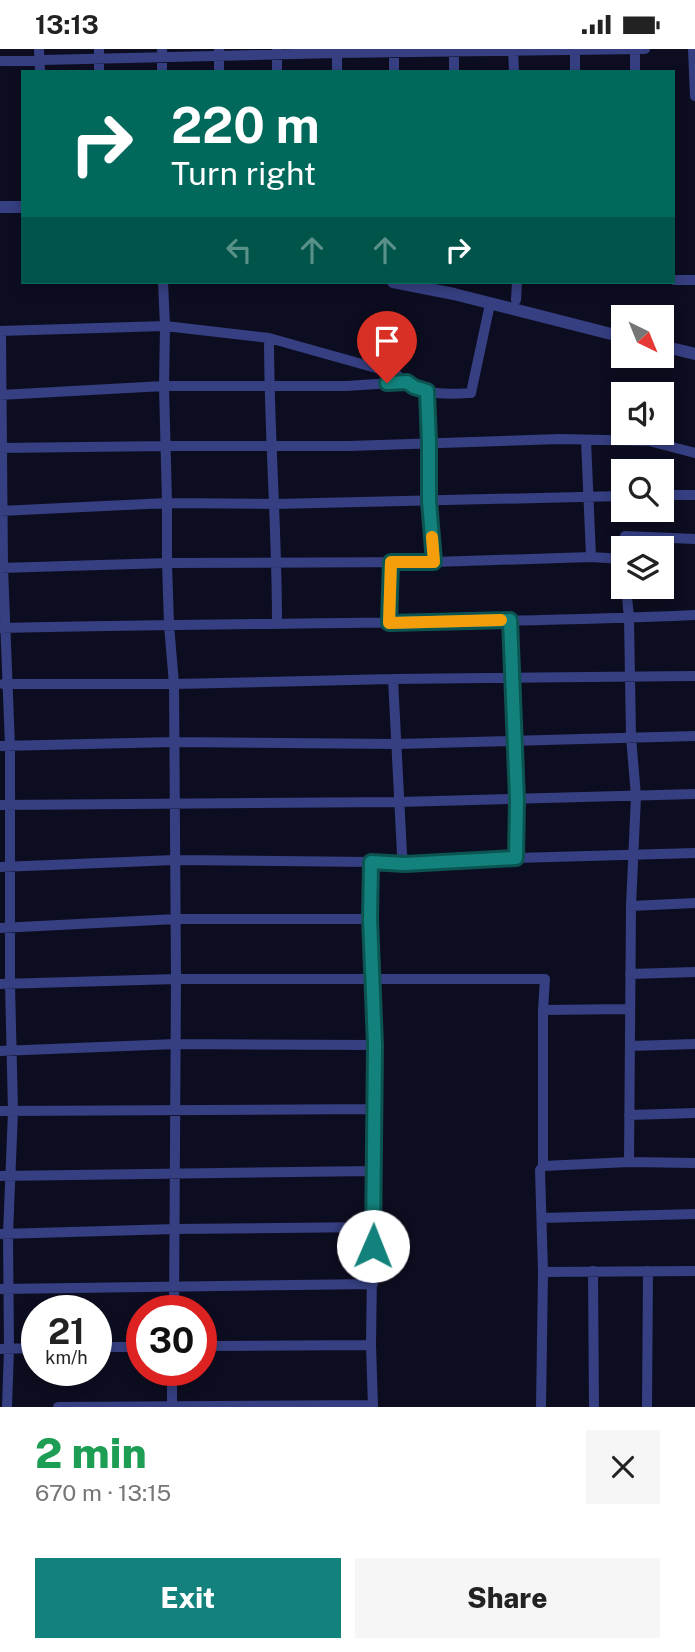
<!DOCTYPE html>
<meta charset="utf-8">
<style>
:root{--surface:#fff;--page:#f6f6f6;--text:#222;--muted:#767676;--accent:#13827c}
body{margin:0;font-family:"Public Sans",sans-serif;background:var(--page);color:var(--text);height:100vh;display:flex;flex-direction:column;font-size:26px;white-space:nowrap}
*{box-sizing:border-box;margin:0}
p{font-size:23px;color:var(--muted)}
.icon{flex:none;width:38px;height:38px;fill:none;stroke:currentColor;stroke-width:2;stroke-linecap:round;stroke-linejoin:round}
.map{position:relative;height:1358px;overflow:hidden}
.panel{display:flex;flex-direction:column;background:var(--surface);flex:1}
.panel>*{flex:none}
.top-card{position:absolute;left:21px;top:21px;width:654px;height:214px;border-radius:0px;box-shadow:0 4px 10px #0003;background:#00695c;color:#fff;overflow:hidden}
.needle{width:46px;rotate:137deg}
.fabs{position:absolute;left:611px;top:256px;display:grid;gap:14px}
.fabs a{display:grid;place-items:center;width:63px;height:63px;border-radius:0px;background:var(--surface);box-shadow:0 4px 10px #0003;font-size:35px}
.speed{position:absolute;left:21px;top:1246px;display:flex;gap:14px;font-size:35px;font-weight:700;text-align:center}
.speed>*{display:grid;place-content:center;width:91px;height:91px;border-radius:50%;background:var(--surface);box-shadow:0 4px 10px #0003;line-height:1}
.speed small{font-size:18px;font-weight:400}
.speed .limit{border:10px solid #d22;background:#fff;color:#111}
.pin{position:absolute;display:grid;place-items:center;width:60px;height:60px;color:#fff;margin:-72px -30px;border-radius:50% 50% 50% 0;rotate:-45deg;box-shadow:0 0 7px #0007}
.pin .icon{rotate:45deg}
.me{position:absolute;width:77px;margin:-38px;rotate:1deg;stroke-linejoin:round;filter:drop-shadow(0 0 5px #0008)}
.turn{display:flex;align-items:center;gap:24px;height:147px;padding:0 35px;font-size:32px}
.turn .icon{width:91px;height:91px;stroke-width:2.5}
.turn b{display:block;font-size:49px;line-height:60px}
.lanes{display:flex;align-items:center;height:66px;padding:0 35px;background:#0003;justify-content:center;gap:35px;direction:ltr}
.lanes .off{opacity:.35}
.round{display:grid;place-items:center;flex:none;width:74px;height:74px;border-radius:0px;background:var(--page)}
.headline{display:flex;align-items:center;justify-content:space-between;height:119px;padding:0 35px}
h1{font-size:42px;font-weight:800;line-height:52px;color:#1e9e55}
.primary-button{display:flex;gap:14px;margin-top:auto;padding:14px 35px}
.primary-button a{flex:1;height:80px;border-radius:0px;background:var(--accent);color:#fff;font-size:28px;font-weight:800;line-height:80px;text-align:center}
.primary-button a+a{background:var(--page);color:var(--text)}
.status{display:flex;justify-content:space-between;align-items:center;height:49px;padding:0 35px;background:var(--surface);direction:ltr}
.status svg{height:19px;fill:currentColor}
.map>svg:first-child{display:block}
.lines{fill:none;stroke-linecap:round;stroke-linejoin:round}
.minor{stroke:#363f81;stroke-width:10}
.tertiary{stroke:#363f81;stroke-width:12}
.route-casing{stroke:#0c5451;stroke-width:18}
.route{stroke:#13827c;stroke-width:12}
.slow{stroke:#f59e0b;stroke-width:12}
</style>
<div class="status"><b>13:13</b><svg viewBox="0 0 49 12"><path d="M0 12V9h3v3zM5 12V6h3v6zM10 12V3h3v9zM15 12V0h3v12zM26 1h20v11H26zM47 4h2v5h-2z"/></svg></div>
<div class="map">
<svg width="695" height="1358" viewBox="0 0 695 1358">
<rect width="100%" height="100%" fill="#0d0d21"/>
<g class="lines">
<path class="minor" d="M39 0 40 23
M99 0V23
M162 0V23
M394 0V23
M454 0V23
M513 0 514 23
M575 0V23
M635 0V23
M693 0 695 47
M0 12 337 4 645 0
M219 23V2
M277 23V2
M337 23V1
M674 231H695
M163 233 165 277 164 337 167 454V514L169 576 174 635 176 930 174 1262
M516 251 517 233
M0 282 165 277 269 289 394 324 407 333
M1 282 3 519 10 697V935L13 1062 8 1185 9 1300 7 1358
M269 289C269 384 277 478 277 573
M427 342 429 394V452L434 513
M0 346 164 337H346L407 333C424 347 451 345 471 344L490 255
M586 391 591 508
M0 399 166 397H349L560 390 649 392 695 404
M662 446H695
M0 462 167 454 274 455 623 447
M624 499 625 487 695 490
M0 519 167 514 434 513 591 508 623 510
M626 537 629 569 631 688 636 747 631 857 629 1113
M510 571 517 751 516 809
M389 574 391 513
M0 579C232 573 463 576 695 566
M393 630 402 805 406 815
M3 635H174L393 630 695 627
M0 697 174 693 397 695 695 687
M0 756 399 753 695 745
M0 818 175 811 371 813
M631 857 695 854
M0 879 176 870H370
M630 925 695 923
M0 935 176 930H545L543 961 630 960
M630 997 695 995
M0 1002 176 995 375 996
M0 1062 375 1060
M629 1066 695 1064
M543 1117V961
M0 1127 374 1122
M542 1169 695 1165
M0 1185 175 1180 373 1178
M593 1222 594 1358
M543 1223 695 1222
M0 1240 373 1235
M201 1297 371 1296
M96 1298H142
M0 1300 37 1299
M58 1358 373 1356
M172 1358V1321
M373 1358 371 1296 375 996 370 870 371 813 406 815 516 809 695 804
M541 1358 543 1223 540 1121 543 1117 629 1113 695 1114
M647 1358 648 1222"/>
<path class="tertiary" d="M0 158H23
M393 233 454 245 623 288
M662 297 695 305"/>
</g>
<g class="lines">
<defs>
<path id="route" d="M373 1197 375 996 370 870 371 813 405 815 516 809 517 751 510 571 389 574 391 513H434L429 452V394L427 342 414 338 407 333 387 334"/>
</defs>
<use href="#route" class="route-casing"/>
<use href="#route" class="route"/>
<path class="slow" d="M432 488 434 513H391L389 574 501 571"/>
</g>
</svg>
<div class="fabs">
<a><svg class="needle" viewBox="-14 -14 28 28"><path d="M0-13l5 13h-10z" fill="#e53935"/><path d="M0 13l5-13h-10z" fill="#767676"/></svg></a>
<a><svg class="icon" aria-label="sound" viewBox="0 0 24 24"><path d="M4 9h4l5-4v14l-5-4H4zM17 9q2 3 0 6"/></svg></a>
<a><svg class="icon" aria-label="search" viewBox="0 0 24 24"><circle cx="10" cy="10" r="6"/><path d="M15 15l6 6"/></svg></a>
<a><svg class="icon" aria-label="layers" viewBox="0 0 24 24"><path d="M12 4l9 5-9 5-9-5zM3 14l9 5 9-5"/></svg></a>
</div>
<div class="speed"><div>21<small>km/h</small></div><div class="limit">30</div></div>
<div class="pin" style="left:387px;top:334px;background:#d93025"><svg class="icon" aria-label="arrive" viewBox="0 0 24 24"><path d="M6 21V4h12l-3 4 3 4H6"/></svg></div>
<svg class="me" style="left:373px;top:1197px" viewBox="-20 -20 40 40"><circle r="19" fill="#fff"/><path d="M0-13L10 11 0 6-10 11z" fill="#13827c"/></svg>
<div class="top-card">
<div class="turn"><svg class="icon" aria-label="right" viewBox="0 0 24 24"><path d="M7 20v-9h11M14 6l5 5-5 5"/></svg><div><b>220 m</b>Turn right</div></div>
<div class="lanes"><svg class="icon off" aria-label="left" viewBox="0 0 24 24"><path d="M17 20v-9H6M10 6l-5 5 5 5"/></svg><svg class="icon off" aria-label="ahead" viewBox="0 0 24 24"><path d="M12 20V5M6 11l6-6 6 6"/></svg><svg class="icon off" aria-label="ahead" viewBox="0 0 24 24"><path d="M12 20V5M6 11l6-6 6 6"/></svg><svg class="icon" aria-label="right" viewBox="0 0 24 24"><path d="M7 20v-9h11M14 6l5 5-5 5"/></svg></div>
</div>
</div>
<section class="panel">
<div class="headline"><div><h1>2 min</h1><p>670 m · 13:15</p></div><a class="round"><svg class="icon" aria-label="close" viewBox="0 0 24 24"><path d="M6 6l12 12M18 6L6 18"/></svg></a></div>
<div class="primary-button"><a>Exit</a><a>Share</a></div>
</section>
